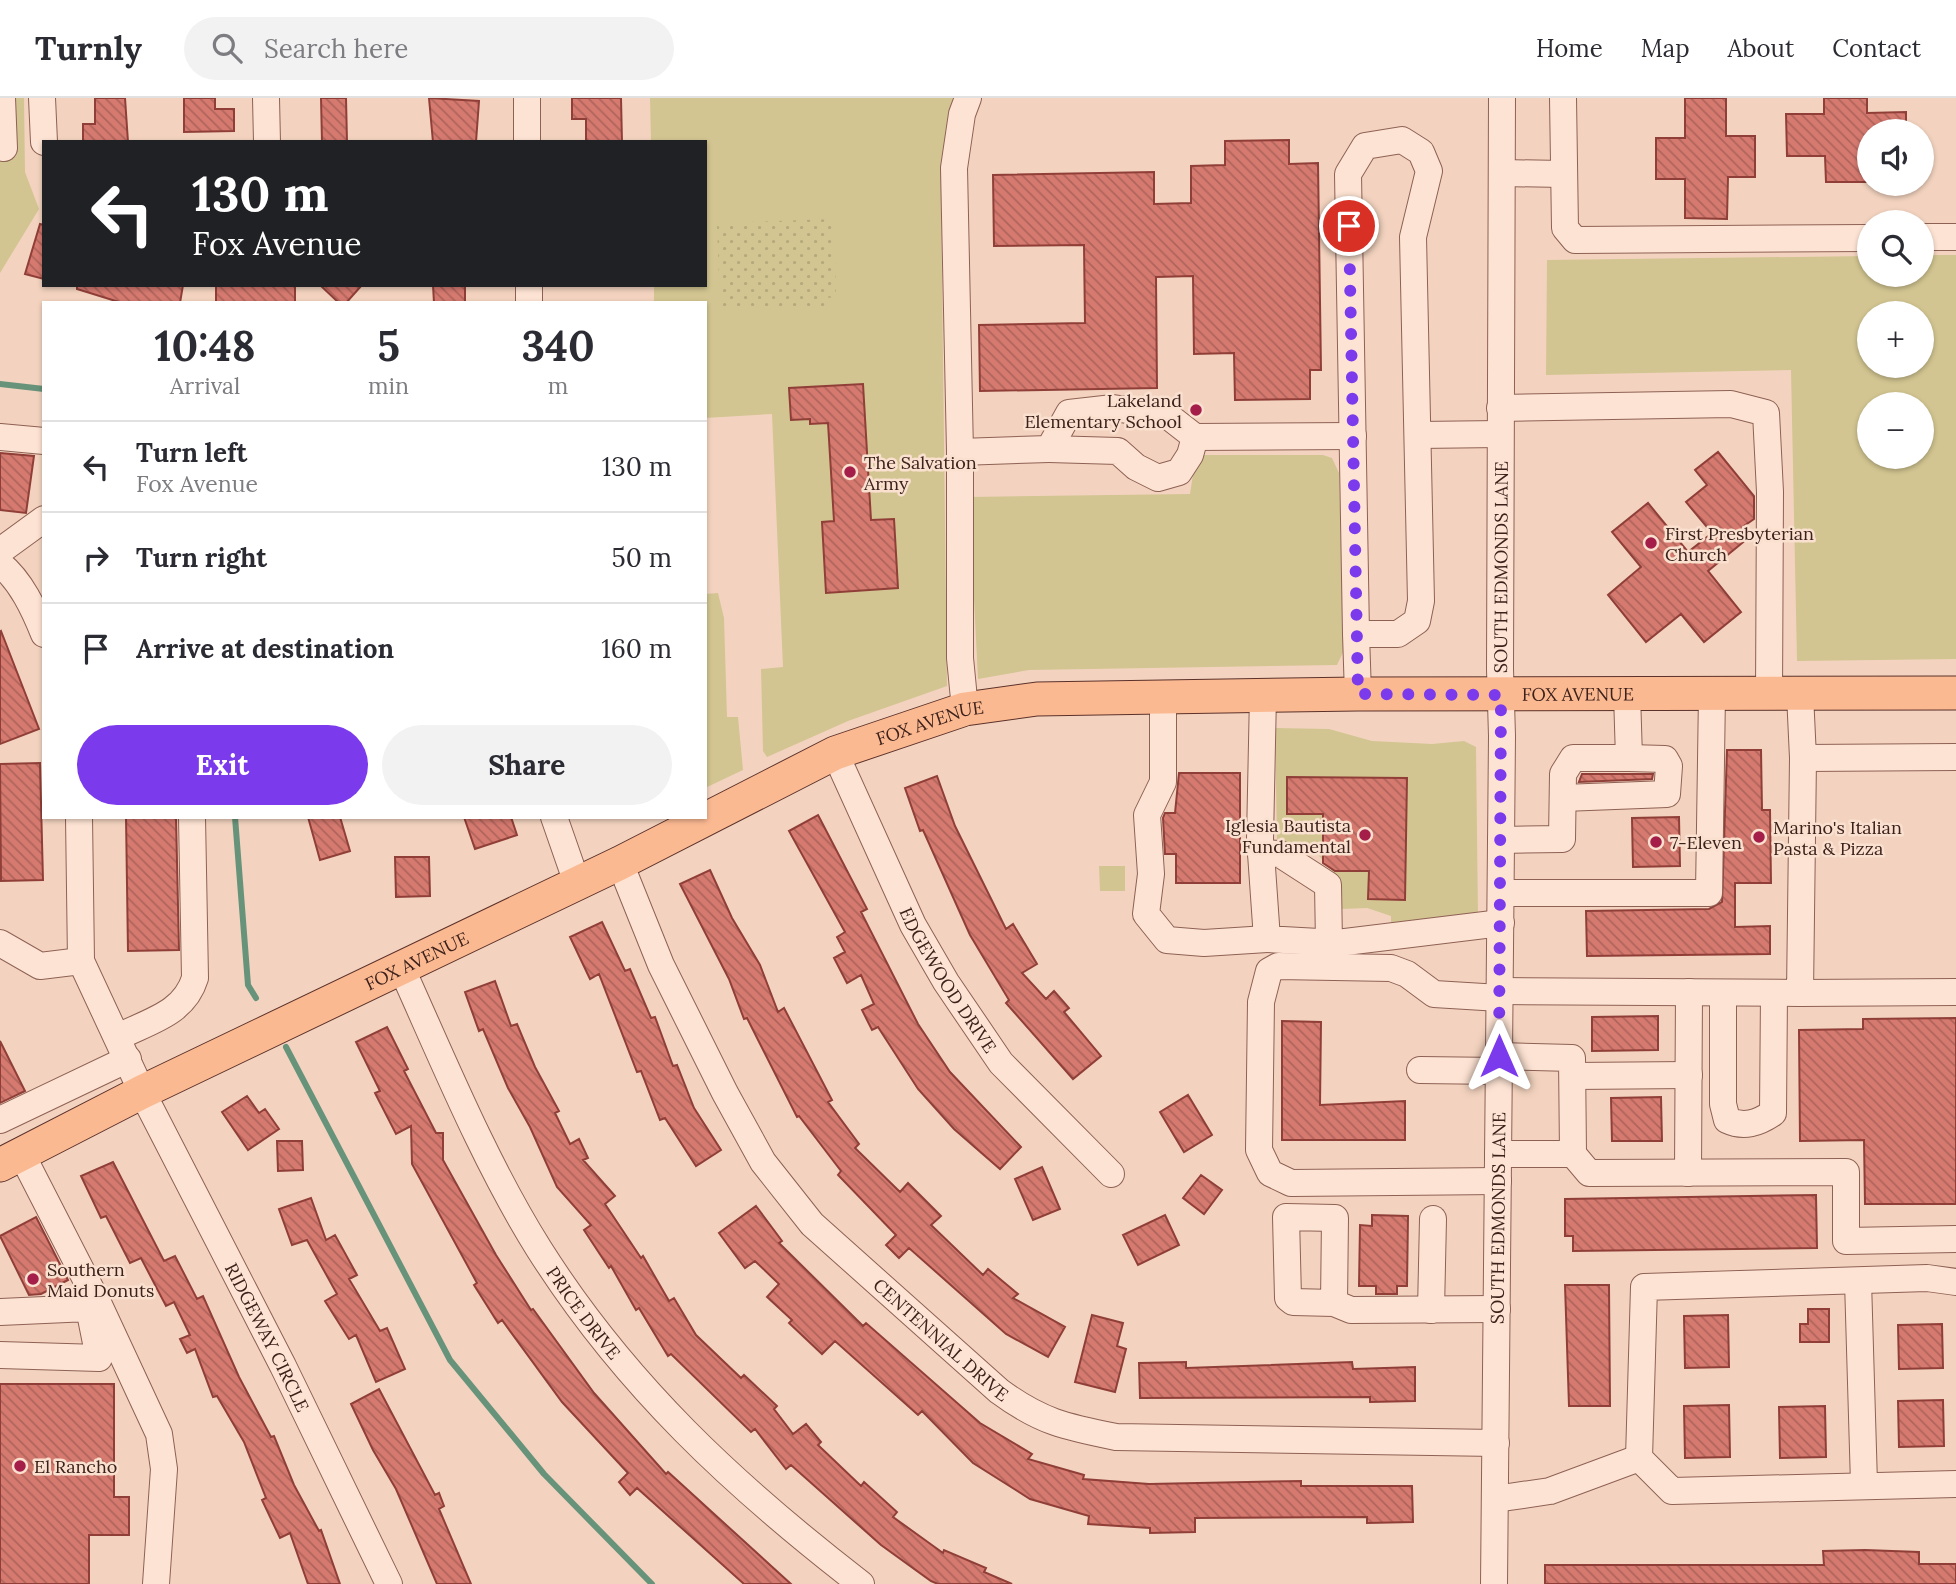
<!DOCTYPE html>
<meta charset="utf-8">
<style>
:root{--surface:#fff;--page:#f2f2f3;--text:#2b2b33;--muted:#7c7c81;--line:#e1e1e2;--accent:#7c3aed}
body{margin:0;font-family:Lora,serif;background:var(--page);color:var(--text);height:100vh;display:flex;flex-direction:column;font-size:26px;white-space:nowrap}
*{box-sizing:border-box;margin:0}
p{font-size:23px;color:var(--muted)}
.icon{flex:none;width:38px;height:38px;fill:none;stroke:currentColor;stroke-width:2;stroke-linecap:round;stroke-linejoin:round}
.map{position:relative;flex:1;overflow:hidden}
.drawer{position:absolute;left:42px;top:203px;width:665px;height:518px;display:flex;flex-direction:column;background:var(--surface);border-radius:0px;box-shadow:0 2px 5px #0004}
.drawer>*{flex:none}
.top-card{position:absolute;left:42px;top:42px;width:665px;height:147px;border-radius:0px;box-shadow:0 2px 5px #0004;background:#202124;color:#fff;overflow:hidden}
.controls{position:absolute;left:1857px;top:21px;display:grid;gap:14px}
.controls a{display:grid;place-items:center;width:77px;height:77px;border-radius:50%;background:var(--surface);box-shadow:0 2px 5px #0004;font-size:35px}
.pin{position:absolute;display:grid;place-items:center;width:60px;height:60px;color:#fff;margin:-30px;border:4px solid #fff;border-radius:50%;box-shadow:0 2px 7px #0007}
.me{position:absolute;width:77px;margin:-38px;rotate:0deg;stroke-linejoin:round;filter:drop-shadow(0 0 5px #0008)}
.turn{display:flex;align-items:center;gap:24px;height:147px;padding:0 35px;font-size:32px}
.turn .icon{width:91px;height:91px;stroke-width:2.5}
.turn b{display:block;font-size:49px;line-height:60px}
.eta{display:flex;justify-content:space-evenly;align-items:center;height:119px;text-align:center}
.eta b{font-size:42px;font-weight:800;line-height:49px}
.cta{display:flex;gap:14px;margin-top:auto;padding:14px 35px}
.cta a{flex:1;height:80px;border-radius:42px;background:var(--accent);color:#fff;font-size:28px;font-weight:800;line-height:80px;text-align:center}
.cta a+a{background:var(--page);color:var(--text)}
ul{padding:0;list-style:none}
li{display:flex;align-items:center;gap:21px;height:91px;padding:0 35px;border-top:2px solid var(--line)}
li div{flex:1}
li b{display:block;font-size:26px}
li em{font-style:normal}
header{display:flex;align-items:center;gap:42px;box-sizing:border-box;height:98px;padding:0 35px;background:var(--surface);border-bottom:2px solid var(--line)}
header strong{font-size:33px}
nav{display:flex;gap:38px;margin-inline-start:auto;font-size:24px}
.search{width:490px;height:63px;background:var(--page);display:flex;align-items:center;gap:18px;box-sizing:border-box;padding:0 24px;border-radius:38px;color:var(--muted);font-size:26px}
.map>svg:first-child{display:block}
.green{fill:#d2c591;fill-rule:evenodd}
.garden{fill:url(#garden-dots)}
.lines{fill:none;stroke-linecap:round;stroke-linejoin:round}
.stream{stroke:#68937b;stroke-width:6}
.building{fill:url(#building-back-hatch);stroke:#903f38;stroke-width:2}
.minor-casing{stroke:#8e6155;stroke-width:28}
.major-casing{stroke:#5b312a;stroke-width:35}
.minor{stroke:#fde3d3;stroke-width:26}
.major{stroke:#fbb992;stroke-width:33}
.route{stroke:#7c3aed;stroke-width:12;stroke-dasharray:0 21.6}
.poi-dot{fill:#a41e49;stroke:#f9e0cf;stroke-width:2.5}
.labels{text-anchor:middle;dominant-baseline:central;stroke-width:5;stroke-linejoin:round;paint-order:stroke}
.poi-label{font-size:18px;fill:#3c211b;stroke:#f9e0cf;text-anchor:start}
.street-label{font-size:18px;fill:#3c211b;stroke:#f9e0cf}
</style>
<header>
<strong>Turnly</strong>
<div class="search"><svg class="icon" aria-label="search" viewBox="0 0 24 24"><circle cx="10" cy="10" r="6"/><path d="M15 15l6 6"/></svg>Search here</div>
<nav><a>Home</a><a>Map</a><a>About</a><a>Contact</a></nav>
</header>
<div class="map">
<svg width="1956" height="1486" viewBox="0 0 1956 1486">
<defs>
<pattern id="garden-dots" width="8" height="8" patternUnits="userSpaceOnUse" patternTransform="scale(1.75)"><rect width="8" height="8" fill="#d2c591"/><path d="M2 2h.1M6 6h.1" fill="none" stroke="#b5a97c" stroke-width="1.8" stroke-linecap="round"/></pattern>
<pattern id="building-back-hatch" width="6" height="6" patternUnits="userSpaceOnUse" patternTransform="scale(1.75)"><rect width="6" height="6" fill="#d67a70"/><path d="M-1 5l2 2M0 0l6 6M5-1l2 2" fill="none" stroke="#af645b"/></pattern>
</defs>
<rect width="100%" height="100%" fill="#f3d3bf"/>
<path class="green" d="M0 0H24L25 74 39 111 0 175Z
M650 0H957L943 50 941 97 947 588 848 623 767 659 763 653 761 571 783 569 772 316 705 320V205H654V187H705V44H651Z
M1922 157H1956V561L1797 563 1791 272 1546 277 1547 162 1869 158V177H1922ZM1922 215V268H1869V215ZM1922 306V359H1869V306Z
M1196 357H1323L1332 360 1339 375 1344 552 1337 567 1029 572 978 581 969 399 1190 396Z
M718 495 724 520 727 619H738L743 672 705 690V496Z
M1275 630 1329 631 1372 643 1432 646 1464 643 1476 649 1478 819 1391 828V818L1367 810 1341 811 1339 781 1308 745 1277 744Z
M1099 768H1125V793H1100Z"/>
<path class="garden" d="M834 121 836 199 826 200V208L720 211 717 125Z"/>
<g class="lines">
<path class="stream" d="M0 286 44 291
M235 719 248 887 256 900
M286 949 450 1262 544 1376 652 1486"/>
</g>
<path class="building" d="M95 0H125L128 44H83V26H95Z
M184 0H215V11H234V33L184 34Z
M321 0H346L347 44H322Z
M429 0 479 3 476 44H433Z
M572 0H621L622 44H586V21H572Z
M1685 0H1726V38H1755V79H1728L1727 121 1685 120V81H1656V40H1685Z
M1824 0H1867V15L1906 14V33H1869L1868 84H1826L1825 58H1787L1786 16H1824Z
M1289 42V66L1318 65 1321 272H1310V301L1235 302 1234 255 1194 256 1193 178 1156 179 1157 290 980 293 979 227 1085 225 1084 147 994 148 993 77 1154 74V106L1191 105V68L1225 67V43Z
M40 126 44 127V181L25 176Z
M77 187H183L180 205H122L77 191Z
M216 187 295 188V205H216Z
M320 187H362L346 205H339Z
M433 187H465V205H434Z
M863 286 871 422 894 421 898 490 826 495 822 424 834 423 828 325 810 326V321L791 322 789 290Z
M1718 354 1754 398V421L1744 428 1752 437 1708 473 1741 514 1704 544 1681 516 1646 544 1608 497 1641 469 1612 434 1648 405 1688 454 1712 435 1686 404 1707 387 1695 372Z
M0 355 34 358 26 415 0 412Z
M1 533 39 631 0 646V534Z
M1727 652H1761L1762 712H1770L1771 785H1735V829L1770 828V856L1587 858 1586 813 1709 811 1722 804Z
M40 665 43 782 1 783 0 666Z
M1179 675H1240V785H1176V756H1165L1163 720 1165 715H1175Z
M1582 676H1653L1652 681 1579 684Z
M937 678 955 728 1006 831 1013 826 1037 866 1022 875 1046 901 1054 893 1069 910 1064 914 1101 958 1073 981 1006 905 1009 902 970 837 923 732 920 733 905 690Z
M1287 679 1407 680 1405 802 1368 801 1369 773H1335L1323 765V716H1287Z
M818 717 867 811 861 814 918 926 950 974 1021 1049 1000 1071 954 1031 918 991 878 929 872 932 862 912 874 906 861 877 847 885 834 860 845 854 837 839 845 834 789 733Z
M126 719H176L179 852 128 853Z
M308 719H340L350 753 320 762Z
M464 719H511L517 737 475 751Z
M1679 719 1680 768 1633 769 1632 720Z
M395 759H429L430 798 396 799Z
M710 772 732 820 760 867 778 914 784 910 832 1002 828 1004 859 1046 855 1050 900 1094 908 1085 941 1118 931 1127 983 1177 988 1171 1018 1196 1013 1200 1065 1229 1048 1259 1006 1236 909 1150 899 1160 886 1147 896 1137 838 1077 841 1073 799 1018 797 1019 747 920 744 921 729 881 680 786Z
M602 824 625 873 630 871 651 920 655 919 673 968 677 967 694 1010 721 1052 696 1068 665 1020 660 1022 641 973 637 974 599 876 590 881 570 839Z
M495 883 511 928 517 926 535 969 559 1013 555 1015 570 1046 579 1041 588 1060 583 1062 615 1098 605 1106 641 1160 643 1158 669 1203 674 1200 696 1237 741 1280 744 1277 777 1308 774 1311 793 1336 806 1326 821 1344 818 1347 861 1388 864 1384 897 1414 893 1419 943 1455 944 1452 986 1470 984 1474 1012 1486H938L931 1483 881 1447 791 1367 786 1371 755 1331 751 1334 671 1256 668 1258 639 1210 636 1212 611 1168 609 1170 584 1132 591 1127 557 1089 530 1029 508 990 483 931 479 933 465 894Z
M1658 918V952L1592 953V919Z
M1956 920V1106H1865L1864 1042 1800 1043 1799 932 1863 931V921Z
M1282 923 1321 924 1320 1007 1405 1003V1042H1282Z
M387 929 408 971 404 973 436 1035H443V1062L496 1157 531 1212 533 1211 594 1295 666 1376 668 1374 791 1486H744L637 1390 630 1397 619 1384 628 1375 562 1304 502 1222 498 1225 474 1187 477 1185 412 1066 411 1028 396 1036 375 995 380 993 356 944Z
M0 943 25 993 0 1005Z
M1188 997 1212 1037 1184 1054 1160 1014Z
M247 998 259 1015 265 1011 279 1031 248 1052 222 1014Z
M1661 999 1662 1043H1612L1611 1000Z
M277 1043H302L303 1072 278 1073Z
M113 1064 164 1163 175 1158 197 1201 203 1198 239 1279 271 1339 274 1338 294 1387 319 1433 321 1432 340 1486H308L290 1435 280 1440 262 1402 266 1400 244 1344 217 1298 213 1299 195 1251 187 1255 180 1241 190 1237 174 1204 166 1208 141 1160 130 1165 106 1118 101 1120 81 1078Z
M1042 1069 1060 1111 1033 1122 1015 1081Z
M1201 1077 1222 1092 1204 1116 1183 1100Z
M1816 1097 1817 1150 1573 1153V1138H1565V1101Z
M311 1100 326 1142 335 1137 357 1177 349 1181 380 1233 387 1230 405 1271 376 1284 356 1237 349 1241 325 1203 337 1196 307 1142 292 1147 279 1111Z
M756 1108 782 1143 779 1145 863 1228 866 1225 980 1325 1032 1356 1028 1361 1084 1377 1083 1381 1149 1386 1301 1383V1388H1412L1413 1424 1367 1425V1419L1195 1420V1434L1150 1435V1430L1088 1426 1089 1418 1030 1401 973 1365 922 1313 918 1317 835 1243 822 1256 789 1225 792 1222 767 1199 779 1186 755 1163 745 1170 719 1135Z
M1165 1117 1179 1147 1138 1167 1123 1137Z
M1372 1117 1408 1118 1407 1188H1397V1196H1376V1188H1359L1360 1127 1372 1128Z
M36 1119 68 1182 41 1196 29 1197 0 1138Z
M1565 1187H1609L1610 1308H1569Z
M1808 1211H1829V1244H1800V1226H1808Z
M1092 1217 1123 1225 1117 1248 1126 1251 1115 1294 1075 1284Z
M1728 1217 1729 1269 1685 1270 1684 1218Z
M1942 1226 1943 1270 1899 1271 1898 1227Z
M1186 1264V1270L1352 1264 1353 1271 1415 1269V1303L1370 1304V1299L1140 1300 1139 1265Z
M0 1286H114V1399H129V1437H89V1486H0Z
M379 1291 435 1397 439 1395 444 1408 439 1411 471 1486H437L396 1391 373 1352 351 1306Z
M1943 1302 1944 1348 1899 1349 1898 1303Z
M1729 1307 1730 1359 1685 1360 1684 1308Z
M1825 1308 1826 1359 1780 1360 1779 1309Z
M1865 1452 1919 1454V1466H1956V1486H1545V1467H1824L1823 1453Z"/>
<g class="lines">
<defs>
<g id="minor">
<path d="M2 0 4 50"/>
<path d="M42 0 44 44"/>
<path d="M266 0 267 44"/>
<path d="M527 0V44"/>
<path d="M1563 0 1565 130 1575 142 1869 140"/>
<path d="M1502 75 1563 76"/>
<path d="M1922 139H1956"/>
<path d="M529 187V205"/>
<path d="M1500 310 1731 306 1766 315 1770 394 1769 596"/>
<path d="M1418 337 1500 336"/>
<path d="M0 339 44 343"/>
<path d="M1049 351 1118 353 1136 369 1158 380 1179 374 1190 357 1195 339"/>
<path d="M960 354 1049 351 1069 315 1113 310 1168 318 1195 339 1353 338"/>
<path d="M0 453 44 421"/>
<path d="M0 466C21 483 34 511 44 536"/>
<path d="M1356 536H1398L1417 523 1421 503 1413 139 1429 73 1421 54 1402 42 1365 48 1348 76 1356 536 1358 596"/>
<path d="M1800 596 1803 660 1956 659"/>
<path d="M1263 597 1260 741 1267 841 1337 845 1501 825"/>
<path d="M1163 599V684L1147 717 1151 776 1146 816 1167 842 1204 845 1267 841"/>
<path d="M965 611 960 560V354L954 70 962 16 968 0"/>
<path id="s1" d="M835 655 913 827 946 884 1001 965 1111 1076"/>
<path d="M1563 700 1667 696 1669 668 1665 661 1629 660"/>
<path id="s2" d="M79 719 81 863 142 994 283 1268 389 1486"/>
<path d="M554 719 577 785"/>
<path d="M1501 742 1562 741 1563 676 1573 660H1629L1627 596"/>
<path d="M1261 755 1280 756 1328 787 1329 845"/>
<path id="s3" d="M620 765 661 867 725 995 763 1064 812 1126 999 1293C1041 1324 1066 1329 1116 1339L1496 1345"/>
<path d="M1501 795H1709L1712 596"/>
<path d="M0 845 40 868 81 863"/>
<path id="s4" d="M401 869C443 962 485 1065 539 1151 625 1287 734 1388 861 1486"/>
<path d="M1500 893 1800 895 1803 660"/>
<path d="M1723 895V1006L1727 1022C1744 1030 1758 1025 1773 1015L1774 895"/>
<path d="M1800 895 1956 894"/>
<path d="M118 939C149 923 184 916 195 880L192 719"/>
<path d="M1499 958 1572 960 1573 1056"/>
<path d="M1420 972 1499 973"/>
<path d="M1573 978 1689 977"/>
<path d="M0 1022 128 961"/>
<path d="M21 1055 99 1207 159 1336 164 1371 156 1486"/>
<path d="M1498 1056H1573L1589 1075 1846 1074V1143L1956 1141"/>
<path d="M1688 1075 1689 894"/>
<path d="M1498 1083 1291 1085 1270 1075 1259 1052 1261 904 1269 873 1278 868 1391 870 1407 876 1434 896 1500 900"/>
<path d="M1858 1183 1864 1386"/>
<path d="M1956 1184 1927 1180 1644 1189 1639 1360 1672 1393 1956 1386"/>
<path d="M1334 1205 1293 1204 1288 1200 1286 1119 1335 1120 1334 1205 1351 1212 1497 1211"/>
<path d="M1431 1212 1433 1121"/>
<path d="M0 1214 89 1210 99 1260 0 1257"/>
<path d="M1495 1401 1550 1393 1639 1360"/>
<path id="s5" d="M1494 1486 1502 638 1500 571 1502 0"/>
</g>
<g id="major">
<path id="s6" d="M0 1067 142 994 620 765 835 655 965 611 1037 601 1358 596 1956 595"/>
</g>
</defs>
<use href="#minor" class="minor-casing"/>
<use href="#major" class="major-casing"/>
<use href="#minor" class="minor"/>
<use href="#major" class="major"/>
</g>
<g class="lines">
<path class="route" d="M1349 128 1358 596 1501 597 1499 958"/>
</g>
<g class="poi-dot">
<circle cx="1196" cy="312" r="7"/>
<circle cx="850" cy="374" r="7"/>
<circle cx="1651" cy="445" r="7"/>
<circle cx="1365" cy="737" r="7"/>
<circle cx="1759" cy="739" r="7"/>
<circle cx="1656" cy="744" r="7"/>
<circle cx="33" cy="1181" r="7"/>
<circle cx="20" cy="1368" r="7"/>
</g>
<g class="labels">
<g class="poi-label">
<text x="1182" y="302" text-anchor="end">Lakeland<tspan x="1182" dy="21">Elementary School</tspan></text>
<text x="864" y="364">The Salvation<tspan x="864" dy="21">Army</tspan></text>
<text x="1665" y="435">First Presbyterian<tspan x="1665" dy="21">Church</tspan></text>
<text x="1351" y="727" text-anchor="end">Iglesia Bautista<tspan x="1351" dy="21">Fundamental</tspan></text>
<text x="1773" y="729">Marino's Italian<tspan x="1773" dy="21">Pasta &amp; Pizza</tspan></text>
<text x="1670" y="744">7-Eleven</text>
<text x="47" y="1171">Southern<tspan x="47" dy="21">Maid Donuts</tspan></text>
<text x="34" y="1368">El Rancho</text>
</g>
<g class="street-label">
<text stroke="none"><textPath href="#s5" startOffset="1017">SOUTH EDMONDS LANE</textPath></text>
<text stroke="none"><textPath href="#s6" startOffset="1682">FOX AVENUE</textPath></text>
<text stroke="none"><textPath href="#s6" startOffset="1031">FOX AVENUE</textPath></text>
<text stroke="none"><textPath href="#s6" startOffset="464">FOX AVENUE</textPath></text>
<text stroke="none"><textPath href="#s1" startOffset="254">EDGEWOOD DRIVE</textPath></text>
<text stroke="none"><textPath href="#s5" startOffset="366">SOUTH EDMONDS LANE</textPath></text>
<text stroke="none"><textPath href="#s4" startOffset="392">PRICE DRIVE</textPath></text>
<text stroke="none"><textPath href="#s2" startOffset="564">RIDGEWAY CIRCLE</textPath></text>
<text stroke="none"><textPath href="#s3" startOffset="584">CENTENNIAL DRIVE</textPath></text>
</g>
</g>
</svg>
<div class="controls">
<a><svg class="icon" aria-label="sound" viewBox="0 0 24 24"><path d="M4 9h4l5-4v14l-5-4H4zM17 9q2 3 0 6"/></svg></a>
<a><svg class="icon" aria-label="search" viewBox="0 0 24 24"><circle cx="10" cy="10" r="6"/><path d="M15 15l6 6"/></svg></a>
<a>+</a>
<a>−</a>
</div>
<div class="pin" style="left:1349px;top:128px;background:#d93025"><svg class="icon" aria-label="arrive" viewBox="0 0 24 24"><path d="M6 21V4h12l-3 4 3 4H6"/></svg></div>
<svg class="me" style="left:1499px;top:958px" viewBox="-20 -20 40 40"><path d="M0-17L14 15 0 8-14 15z" fill="#7c3aed" stroke="#fff" stroke-width="4"/></svg>
<div class="top-card">
<div class="turn"><svg class="icon" aria-label="left" viewBox="0 0 24 24"><path d="M17 20v-9H6M10 6l-5 5 5 5"/></svg><div><b>130 m</b>Fox Avenue</div></div>
</div>
<section class="drawer">
<div class="eta">
<div><b>10:48</b><p>Arrival</p></div>
<div><b>5</b><p>min</p></div>
<div><b>340</b><p>m</p></div>
</div>
<ul>
<li><svg class="icon" aria-label="left" viewBox="0 0 24 24"><path d="M17 20v-9H6M10 6l-5 5 5 5"/></svg><div><b>Turn left</b><p>Fox Avenue</p></div><em>130 m</em></li>
<li><svg class="icon" aria-label="right" viewBox="0 0 24 24"><path d="M7 20v-9h11M14 6l5 5-5 5"/></svg><div><b>Turn right</b></div><em>50 m</em></li>
<li><svg class="icon" aria-label="arrive" viewBox="0 0 24 24"><path d="M6 21V4h12l-3 4 3 4H6"/></svg><div><b>Arrive at destination</b></div><em>160 m</em></li>
</ul>
<div class="cta"><a>Exit</a><a>Share</a></div>
</section>
</div>
